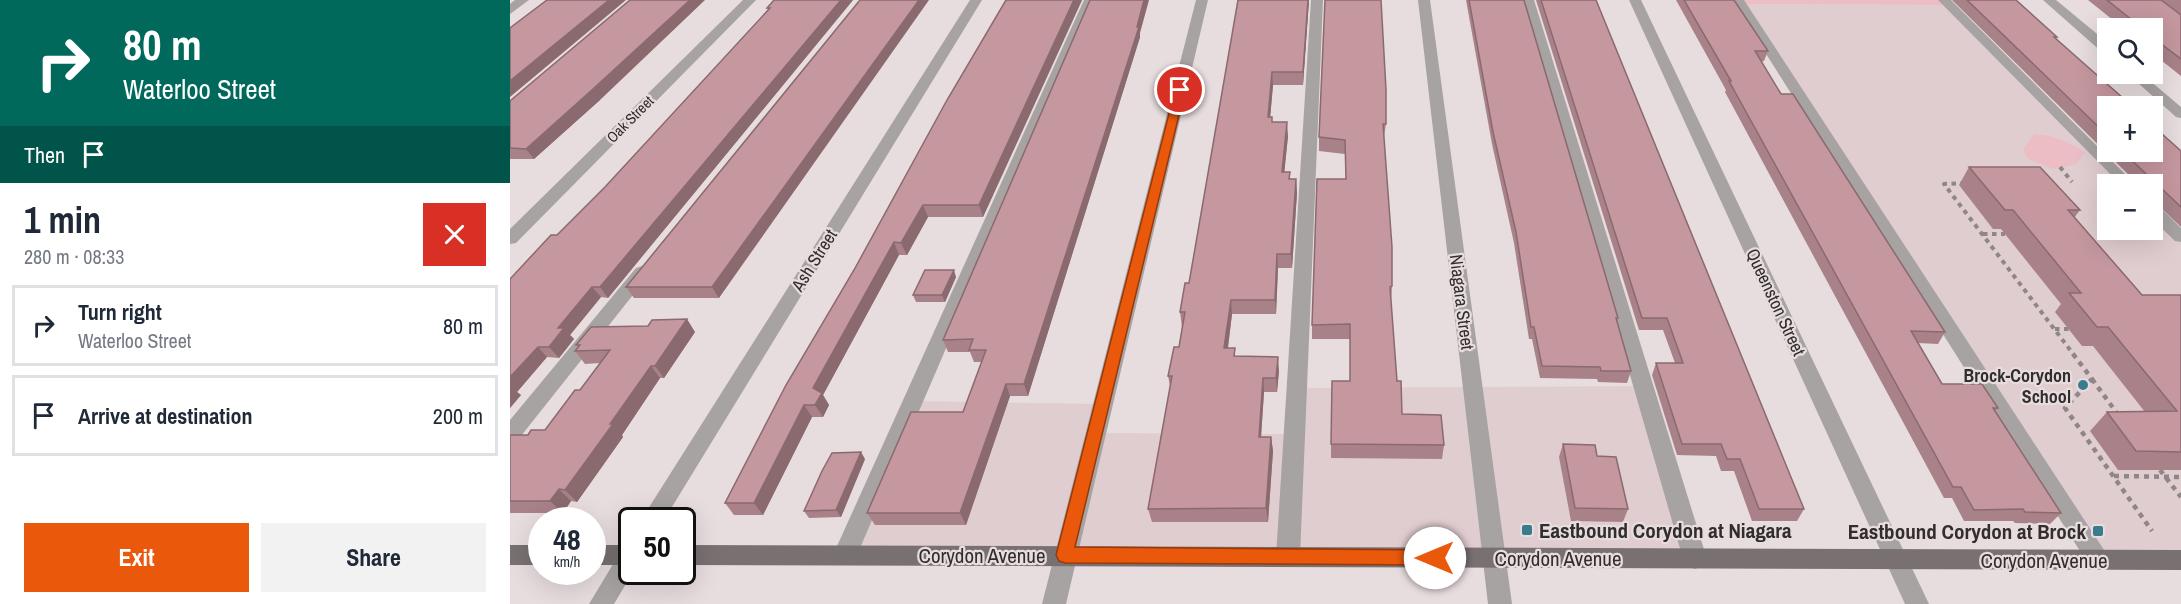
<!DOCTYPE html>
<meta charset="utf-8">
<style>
:root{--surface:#fff;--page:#f2f2f3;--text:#1f2937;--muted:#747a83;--line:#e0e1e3;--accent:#ea580c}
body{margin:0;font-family:"Archivo Narrow",sans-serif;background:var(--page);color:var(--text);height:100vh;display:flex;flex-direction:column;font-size:22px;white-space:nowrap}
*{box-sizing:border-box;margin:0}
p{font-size:20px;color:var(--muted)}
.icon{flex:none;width:33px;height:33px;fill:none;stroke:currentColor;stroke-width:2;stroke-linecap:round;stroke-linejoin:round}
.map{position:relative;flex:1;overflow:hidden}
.details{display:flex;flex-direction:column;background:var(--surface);width:510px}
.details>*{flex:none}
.banner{background:#00695c;color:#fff;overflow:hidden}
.buttons{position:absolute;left:1587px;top:18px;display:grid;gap:12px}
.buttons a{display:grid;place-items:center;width:66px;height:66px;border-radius:0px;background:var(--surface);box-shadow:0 6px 24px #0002;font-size:30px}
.speed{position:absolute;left:18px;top:507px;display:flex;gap:12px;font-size:30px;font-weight:700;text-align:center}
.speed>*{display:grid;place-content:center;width:78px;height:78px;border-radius:50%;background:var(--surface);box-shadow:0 6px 24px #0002;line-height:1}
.speed small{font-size:15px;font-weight:400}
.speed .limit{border:3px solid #111;border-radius:9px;background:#fff;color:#111}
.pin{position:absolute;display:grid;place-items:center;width:51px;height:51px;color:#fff;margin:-26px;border:3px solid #fff;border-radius:50%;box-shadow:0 2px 6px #0007}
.me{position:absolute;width:66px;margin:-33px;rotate:270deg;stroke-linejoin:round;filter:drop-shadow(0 0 4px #0008)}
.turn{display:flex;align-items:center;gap:21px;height:126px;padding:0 24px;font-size:27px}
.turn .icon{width:78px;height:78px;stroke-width:2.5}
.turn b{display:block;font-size:42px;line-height:51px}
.then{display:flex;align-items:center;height:57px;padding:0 24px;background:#0003;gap:12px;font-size:22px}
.round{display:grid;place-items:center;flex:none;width:63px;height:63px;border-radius:0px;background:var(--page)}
.headline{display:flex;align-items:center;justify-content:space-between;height:102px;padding:0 24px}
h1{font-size:36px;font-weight:800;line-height:45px}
.action{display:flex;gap:12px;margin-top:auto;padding:12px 24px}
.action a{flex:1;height:69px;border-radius:0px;background:var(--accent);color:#fff;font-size:24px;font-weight:800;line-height:69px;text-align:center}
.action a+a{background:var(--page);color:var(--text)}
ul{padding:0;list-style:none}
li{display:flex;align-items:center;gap:18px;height:81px;margin:0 12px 9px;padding:0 12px;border:3px solid var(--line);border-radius:0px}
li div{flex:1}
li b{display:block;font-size:22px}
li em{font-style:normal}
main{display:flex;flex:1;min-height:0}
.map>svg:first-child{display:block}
.built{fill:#e0cdd0}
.green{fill:#ecbdc4}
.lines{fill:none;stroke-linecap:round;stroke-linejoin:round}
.path-far1{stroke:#8e8687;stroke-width:4;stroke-dasharray:4.5 4.5;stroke-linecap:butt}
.path{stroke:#8e8687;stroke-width:4.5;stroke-dasharray:5 5;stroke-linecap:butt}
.minor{fill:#a7a3a3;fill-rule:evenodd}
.major{fill:#787071;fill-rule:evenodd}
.wall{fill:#a98289}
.shaded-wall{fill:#8a6a6f}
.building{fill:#c5979f;stroke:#8a6a6f;stroke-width:1.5}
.route{fill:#ea580c;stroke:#983908;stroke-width:1.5}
.poi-dot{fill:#3a7c8e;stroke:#e7dcde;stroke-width:2}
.labels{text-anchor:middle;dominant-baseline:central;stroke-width:4.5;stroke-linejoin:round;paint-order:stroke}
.far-street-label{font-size:15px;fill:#322d2e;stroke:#e7dcde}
.street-label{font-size:18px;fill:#322d2e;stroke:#e7dcde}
.poi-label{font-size:18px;font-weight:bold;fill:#322d2e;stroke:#e7dcde;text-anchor:end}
.near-poi-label{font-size:21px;font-weight:bold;fill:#322d2e;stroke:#e7dcde;text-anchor:start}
.near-street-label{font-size:21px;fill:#322d2e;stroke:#e7dcde}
</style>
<main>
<section class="details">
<div class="banner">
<div class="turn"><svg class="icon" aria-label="right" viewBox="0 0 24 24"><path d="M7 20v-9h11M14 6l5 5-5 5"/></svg><div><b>80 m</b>Waterloo Street</div></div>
<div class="then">Then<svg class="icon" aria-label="arrive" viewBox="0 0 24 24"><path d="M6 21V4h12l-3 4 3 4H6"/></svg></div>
</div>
<div class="headline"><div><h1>1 min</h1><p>280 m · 08:33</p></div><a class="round" style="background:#d93025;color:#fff"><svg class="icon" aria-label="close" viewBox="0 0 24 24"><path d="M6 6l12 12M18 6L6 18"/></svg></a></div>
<ul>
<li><svg class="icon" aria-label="right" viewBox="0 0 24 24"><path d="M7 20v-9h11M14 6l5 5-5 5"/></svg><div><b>Turn right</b><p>Waterloo Street</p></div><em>80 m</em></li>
<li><svg class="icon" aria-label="arrive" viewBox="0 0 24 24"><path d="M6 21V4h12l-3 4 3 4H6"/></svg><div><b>Arrive at destination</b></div><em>200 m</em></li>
</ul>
<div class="action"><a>Exit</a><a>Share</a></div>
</section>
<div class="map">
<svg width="1671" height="604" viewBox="0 0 1671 604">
<rect width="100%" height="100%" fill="#e7dcde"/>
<path class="built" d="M1230 4 1439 5 1618 184H1598V230H1642L1643 209 1671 237V560H1588Z
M1133 386 1185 559 335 555 403 401 592 404 586 433 784 434 787 388Z"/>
<path class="green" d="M1228 0H1434L1439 5 1230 4Z
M1524 134C1541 135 1562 142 1575 153L1566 164 1544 169 1518 159 1513 149Z"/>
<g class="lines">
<path class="path-far1" d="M1550 167 1562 182
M1455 183 1434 184 1564 355
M1473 234H1495
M1545 329H1559"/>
<path class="path" d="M1563 354 1582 379 1555 408 1642 531
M1582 379 1609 416
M1650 470 1671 497
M1604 476 1671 477"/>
<path class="minor" d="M5 0H19L0 14V4Z
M233 0H246L6 243 0 244V229Z
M460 0H472L154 520H131Z
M574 0H586L347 555 343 562 335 565 327 562 323 555Z
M686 0H698L556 604H532Z
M801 0H813L790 557 786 564 778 567 770 564 766 557Z
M908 0H920L1002 604H978Z
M1012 0H1024L1197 559 1193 566 1185 569 1177 566 1173 559Z
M1119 0H1131L1419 604H1395Z
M1222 0H1234L1596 553 1600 560 1596 567 1588 570 1580 567Z
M1428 0H1441L1625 184H1610Z
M1533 0H1546L1598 43V54L1593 53Z
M1618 74H1632L1671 107V118L1666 117Z
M1642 204 1648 205 1671 228V242L1665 241 1642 219Z
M132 266 138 268 141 272 138 276 7 441 0 443V420L126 268Z
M122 543V572H123L104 604H79L114 546Z"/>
<path class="major" d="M0 545H32V565H0Z
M82 545H122V565H82Z
M172 545 1671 550V570L172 565Z"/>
</g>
<path class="wall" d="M264 0H343L98 298 91 297 60 335 64 339 49 358 37 357 7 392 11 395 0 408V279L47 235 95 187 258 10 257 8Z
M350 0 209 298H124L116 287Z
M496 0H572L473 217H418L397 255H389L313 395 319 405 313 417H302L253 515H224L215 503 344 270Z
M728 0H799L793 85H763L760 117H762V122L778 136 774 172H780V179H786L787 193 782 268H768L766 314H722L718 348 726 356 769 371 767 392H754L751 437H761L763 451 758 522H642L638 509 660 386 658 376 669 347 672 327 670 312 679 283Z
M956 0H1014L1108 318 1107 323 1121 371 1117 383 1088 382 1087 379 1030 378 1022 339H1019L1004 243 982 144Z
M1026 0H1086L1294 509 1287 521H1242L1224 471H1211L1206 456 1167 455 1142 375 1146 363H1165L1153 330H1129Z
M1166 0H1224L1258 51 1254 61 1251 62 1271 94 1435 332 1428 344 1408 343 1432 384 1488 408 1485 411 1551 513 1540 524 1505 523 1503 521H1454L1442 498H1434L1215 92 1216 90Z
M1442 0H1506L1547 37 1546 38 1598 106V152L1671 151V227L1642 199V184H1628Z
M1578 0H1671V76L1642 53V28H1613Z
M630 33V37L518 396H500L456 525H365L357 513 453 412 472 362H464L460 352H438L433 340Z
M90 100 24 159H0V101Z
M876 124 874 137 882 286 881 301 887 381 892 414 934 445 932 459 821 458V444L840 381V339H802V325L836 179 835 154 809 151V137Z
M1459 167 1570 210 1564 218 1632 295H1671V470H1608L1580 431 1597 412H1635L1583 346H1572L1545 312 1551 304 1491 229H1483L1449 185Z
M446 277 435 302H406L403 295Z
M185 332 154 378H150L112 435 113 437 67 502 61 501 53 513H0V435H18L35 430 70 390 90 363 75 364 65 351 68 347 66 345Z
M1053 444 1087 456 1118 509 1113 522 1061 521 1049 457Z
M355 459 331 517 299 518 294 511Z"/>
<path class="shaded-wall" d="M99 0H116L0 97V81Z
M180 0H195L90 100 24 159 16 149Z
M331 0H343L98 298 90 287Z
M409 0H419L209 298 202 287Z
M564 0H572L473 217 469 205Z
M634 0H639L630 33V37L518 396 514 384Z
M798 0H799L793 85V72Z
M762 72 763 85 759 131 758 117Z
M777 122 778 136 773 186 772 172Z
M786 179 787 193 782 268 781 254Z
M413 205 418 217 397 255 391 243Z
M384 242 389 255 313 395 319 405 313 417 305 405 303 388Z
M767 254 768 268 766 314 765 300Z
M444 270 446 277 435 302 432 295Z
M82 287 91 297 60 335 64 339 49 358 39 347 48 328Z
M721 300 722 314 716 362 714 348Z
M177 319 185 332 154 378 145 366Z
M28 347 37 357 7 392 11 395 0 408V377Z
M768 357 769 371 767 392 766 378Z
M141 366 150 378 112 435 113 437 67 502 55 490Z
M753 378 754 392 750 451 749 437Z
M496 384 500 396 456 525 450 513Z
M294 405 302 417 253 515 244 503Z
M761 437 763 451 758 522 756 508Z
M351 452 355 459 331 517 326 510Z
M49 489 61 501 53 513 40 501Z"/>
<path class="building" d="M37 0H99L0 81V28Z
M120 0H180L83 89 16 149 0 148V101Z
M264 0H331L90 287H82L48 328H54L39 347H28L0 377V279L41 235H47L95 187 260 8H257Z
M350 0H409L202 287H116Z
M496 0H564L469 205H413L391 243 384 242 303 388 312 393 305 405H294L244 503H215L276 385 344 270 437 100Z
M580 0H634L627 27H629L514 384H496L450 513H357L401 412H453L476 350H459L463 339 433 340Z
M728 0H798L793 72H762L758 117H762V122H777L772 172H780L779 179H786L781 254H767L765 300H721L714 348H725L724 356 768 357 766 378H753L749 437H761L756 508 638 509 662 376H658L664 347H669L675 312H670L675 283H679Z
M815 0H871L876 90V124H873L882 247V286L880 287 887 381H891L892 414 931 415 934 445 821 444 822 381H840V324L802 325 807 179H836L835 140 809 137Z
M959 0H1014L1108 318H1106L1121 371H1091L1090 367 1032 366 1024 327H1021L1006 232 983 132Z
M1031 0H1086L1294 509H1249L1230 459H1217L1211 444H1172L1146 363H1173L1157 318H1132Z
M1174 0H1224L1258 51H1245L1271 94H1283L1435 332 1401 331 1432 384H1472L1488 408H1483L1551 513 1515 512 1513 509 1464 510 1451 487H1443L1219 81H1221Z
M1457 0H1506L1547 37H1544L1622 106H1598V136Z
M1597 0H1651L1671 15V59L1642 37V28H1632Z
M1642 125 1671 151V207L1613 152H1642Z
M1459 167H1530L1570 210H1558L1632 295H1671V452L1626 451 1597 412 1667 411 1598 327H1587L1559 293H1571L1503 210H1495Z
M415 270H444L432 295H403Z
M177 319 145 366H141L100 424H103L55 490 49 489 40 501H0V435H18L21 430H35L65 390H70L100 350 65 351 70 345H66L81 327 138 326 142 320Z
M1053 444 1085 445 1087 456 1106 457 1118 509 1065 508Z
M351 452 326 510 294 511 312 471 322 453Z"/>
<path class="route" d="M670 87 675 90 565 547 925 550 931 552 934 558 931 563 925 565 555 563 549 561 546 555 665 90Z"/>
<g class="poi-dot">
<circle cx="1573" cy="385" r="6"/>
<rect x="1011" y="524" width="12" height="12" rx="3"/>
<rect x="1582" y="525" width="12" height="12" rx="3"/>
</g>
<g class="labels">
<g class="far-street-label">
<text transform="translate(120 119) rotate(-45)">Oak Street</text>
</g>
<g class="street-label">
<text transform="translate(304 260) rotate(-58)">Ash Street</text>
<text transform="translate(952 302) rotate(83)">Niagara Street</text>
<text transform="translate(1266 302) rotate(65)">Queenston Street</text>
</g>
<g class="poi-label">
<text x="1561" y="375">Brock-Corydon<tspan x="1561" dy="21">School</tspan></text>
</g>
<g class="near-poi-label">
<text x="1029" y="530">Eastbound Corydon at Niagara</text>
<text x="1576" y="531" text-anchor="end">Eastbound Corydon at Brock</text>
</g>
<g class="near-street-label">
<text x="472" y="555">Corydon Avenue</text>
<text x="1048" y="558">Corydon Avenue</text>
<text x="1534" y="560">Corydon Avenue</text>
</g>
</g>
</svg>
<div class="buttons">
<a><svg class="icon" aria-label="search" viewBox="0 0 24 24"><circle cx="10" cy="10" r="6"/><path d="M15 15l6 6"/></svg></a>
<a>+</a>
<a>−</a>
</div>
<div class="speed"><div>48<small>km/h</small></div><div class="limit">50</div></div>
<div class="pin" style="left:670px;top:90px;background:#d93025"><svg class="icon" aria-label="arrive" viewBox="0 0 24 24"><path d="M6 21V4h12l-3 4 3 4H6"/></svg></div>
<svg class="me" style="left:925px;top:558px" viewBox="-20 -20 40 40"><circle r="19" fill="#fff"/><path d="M0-13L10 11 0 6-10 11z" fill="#ea580c"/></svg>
</div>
</main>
